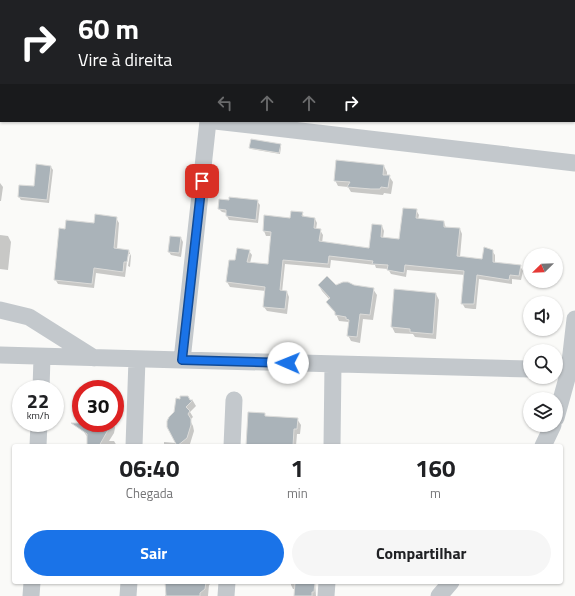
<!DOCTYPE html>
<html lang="pt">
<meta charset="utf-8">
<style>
:root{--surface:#fff;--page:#f6f6f6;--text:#202124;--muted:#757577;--accent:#1a73e8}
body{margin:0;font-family:"Titillium Web",sans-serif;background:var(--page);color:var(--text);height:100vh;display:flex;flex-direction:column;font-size:15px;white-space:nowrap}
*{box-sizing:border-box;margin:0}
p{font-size:13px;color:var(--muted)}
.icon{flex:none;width:22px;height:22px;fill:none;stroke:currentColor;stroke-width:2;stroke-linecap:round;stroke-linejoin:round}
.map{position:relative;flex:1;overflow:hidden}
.sheet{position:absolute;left:12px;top:444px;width:551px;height:140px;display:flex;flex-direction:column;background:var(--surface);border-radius:4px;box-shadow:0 1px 3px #0004}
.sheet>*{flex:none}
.hud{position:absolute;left:0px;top:0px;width:575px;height:122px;box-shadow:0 1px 3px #0004;background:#202124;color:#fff;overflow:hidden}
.needle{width:26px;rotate:247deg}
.controls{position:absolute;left:523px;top:248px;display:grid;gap:8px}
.controls a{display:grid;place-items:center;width:40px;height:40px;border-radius:50%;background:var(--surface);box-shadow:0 1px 3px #0004;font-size:20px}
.speed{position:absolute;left:12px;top:380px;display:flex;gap:8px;font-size:20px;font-weight:700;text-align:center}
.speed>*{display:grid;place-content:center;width:52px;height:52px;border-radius:50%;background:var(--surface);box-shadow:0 1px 3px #0004;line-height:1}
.speed small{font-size:10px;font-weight:400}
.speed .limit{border:6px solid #d22;background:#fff;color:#111}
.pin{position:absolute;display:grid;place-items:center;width:34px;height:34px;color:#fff;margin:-17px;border-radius:8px;box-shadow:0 2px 6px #0006}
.me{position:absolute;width:44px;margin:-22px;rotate:271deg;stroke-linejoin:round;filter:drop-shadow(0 0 3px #0008)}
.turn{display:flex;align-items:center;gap:14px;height:84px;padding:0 12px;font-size:18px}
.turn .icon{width:52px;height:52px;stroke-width:2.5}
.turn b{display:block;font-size:28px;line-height:34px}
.lanes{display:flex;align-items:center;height:38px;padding:0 12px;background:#0003;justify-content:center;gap:20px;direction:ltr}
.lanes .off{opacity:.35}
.eta{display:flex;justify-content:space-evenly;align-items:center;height:68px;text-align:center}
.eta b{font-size:24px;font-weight:700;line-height:28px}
.action{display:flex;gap:8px;margin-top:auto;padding:8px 12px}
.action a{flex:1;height:46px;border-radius:24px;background:var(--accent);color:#fff;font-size:16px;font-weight:700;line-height:46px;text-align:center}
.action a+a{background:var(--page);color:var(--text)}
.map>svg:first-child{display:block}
.shadow{fill:#0003}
.building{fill:#aab3b9;stroke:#dcdcda}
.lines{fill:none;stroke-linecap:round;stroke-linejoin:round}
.minor{stroke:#c3c8cc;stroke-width:17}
.route-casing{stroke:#114b97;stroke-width:10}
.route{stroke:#1a73e8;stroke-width:7}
</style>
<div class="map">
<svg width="575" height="596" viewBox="0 0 575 596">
<rect width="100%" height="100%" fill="#fafaf8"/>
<path class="shadow" d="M0 0H16L1 1V60Z
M125 0H145L125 1Z
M245 0H266L245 1Z
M286 0H326L286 1Z
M566 0H575V26L574 1H565Z
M574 49H575V68H574Z
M280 145 281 147 280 154 251 149 250 148Z
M384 166 387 172V176H389L393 182 391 194 384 193 383 195 351 192 348 187 338 186 335 180Z
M51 167 53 170 49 203 21 200 19 197 35 188Z
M0 183 3 187 1 201H0Z
M257 201 260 205 258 223 229 220 227 216V213L222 212 219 209Z
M416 210 419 215 418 219 444 222 446 228 460 229 462 234 460 257 482 260 492 251 495 255V263L520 266 523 271 521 280 512 279V284L479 279 476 309H473L465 308 462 303 465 275 407 270 406 277 391 274 388 269 376 268 375 265 331 260 330 268 285 264 282 292H287L289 297 287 314 267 311 264 307 266 291 230 287 227 282 236 261 249 251 252 255 250 263 269 265 272 236H266L264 231 265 216 291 219 302 213 304 217 315 219 317 223 316 229 320 230 323 235 322 243 370 249 382 226 384 231 383 238 400 240Z
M116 218 119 223 117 249 129 251 131 256 130 267 128 266 130 254H128L125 277 96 273 94 288 58 284 55 279 66 230 95 225Z
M0 235 8 236 11 242 8 270 0 269Z
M181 238 183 242 181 257 171 255 169 252Z
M319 285 354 286 373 289 377 295 373 320 363 319 360 343 351 341 348 335 350 324 349 322 339 321 336 314 327 303 330 300 322 291Z
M436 294 439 300 436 339 415 337 413 334 395 333 392 327Z
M190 401H193L196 406 190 412 193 417 190 420 193 426 194 431 190 444 189 446H164V442L176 443 168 426Z
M81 412V423H114L115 428 114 433 109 441H114L117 446H88V438L82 429 79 421Z
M264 414 266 417 297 419 301 425 300 434H297L296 446H247Z
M74 582H99V584Z
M166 582H213L209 585 208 596H165L167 593Z
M291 582H315L316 596H295L296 589H293L291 585Z"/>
<path class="building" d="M251 139 281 144 279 153 249 148Z
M336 160 384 165 383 175H390L388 188 381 187 380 189H371L347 187 350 182 334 181Z
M36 164 51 166 47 200 18 197 19 185 34 186Z
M229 197 258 200 256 220 226 216V210L218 209 219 199 229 200Z
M403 208 417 209 416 218 444 221V227L460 228 457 256 482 259 484 247 493 250V262L521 265 519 276 510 275 509 280 477 275 474 304H461L464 271 405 265 404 273 387 270 388 265 372 264 373 261 329 256 328 264 283 260 280 290 287 291 285 309 263 307 265 287 226 282 229 260H235L237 248 250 250 247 262 268 264 271 232 263 231 264 215 290 218 291 211 303 212 302 216 315 218 314 228 321 229 319 241 369 248 372 224 382 225 381 237 399 239Z
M95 214 117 217 114 248 129 250 127 262H124L123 272 94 268 92 284 54 280 59 228 65 229 66 220 94 223Z
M170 236 181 237 179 253 168 252Z
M327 276 336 285 343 282H348L354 285 374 288 370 315 360 314 357 337 347 336 349 320 346 319V317L335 315V312L326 302 330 298 318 285Z
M394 289 436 293 433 334 410 332V329L391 327Z
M180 396H188L190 400H193L186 407 190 411 188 414 191 419V425L187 438 177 446 167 427V421L169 417 174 412 176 398 180 399Z
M248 412 265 413V416L298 418 297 429H294L293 446H246Z
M71 423H112L99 446H87V434Z
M165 582H206L205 589 200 593V596H166Z
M295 582H315L314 592H312V596H294Z"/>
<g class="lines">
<path class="minor" d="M223 1V0
M0 96H1
M215 121 575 163
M0 310 29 317 94 358
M0 355 182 360 208 121
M182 360 530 369
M41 389 42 357
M556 418 569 371 575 319
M38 446 39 423
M134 446 137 359
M232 446 234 400
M332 446 333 364
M543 446 553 425
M31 596 32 582
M128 596 129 582
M226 596 227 582
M326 596 327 582
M439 596 451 582"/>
</g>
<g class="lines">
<defs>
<path id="route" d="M202 181 182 360 288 363"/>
</defs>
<use href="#route" class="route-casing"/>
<use href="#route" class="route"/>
</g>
</svg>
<div class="controls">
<a><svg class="needle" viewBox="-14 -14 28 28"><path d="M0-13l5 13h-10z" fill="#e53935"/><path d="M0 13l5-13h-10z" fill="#757577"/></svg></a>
<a><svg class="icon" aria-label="sound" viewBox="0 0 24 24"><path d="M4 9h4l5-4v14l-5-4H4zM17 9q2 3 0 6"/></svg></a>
<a><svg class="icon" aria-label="search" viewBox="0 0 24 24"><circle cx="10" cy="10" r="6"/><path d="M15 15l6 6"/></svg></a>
<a><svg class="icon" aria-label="layers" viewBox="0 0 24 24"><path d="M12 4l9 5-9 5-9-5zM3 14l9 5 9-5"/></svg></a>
</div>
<div class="speed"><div>22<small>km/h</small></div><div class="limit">30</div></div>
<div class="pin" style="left:202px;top:181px;background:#d93025"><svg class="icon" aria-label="arrive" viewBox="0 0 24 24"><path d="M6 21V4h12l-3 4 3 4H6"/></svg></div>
<svg class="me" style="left:288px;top:363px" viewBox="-20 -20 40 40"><circle r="19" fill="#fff"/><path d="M0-13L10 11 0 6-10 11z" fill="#1a73e8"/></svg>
<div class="hud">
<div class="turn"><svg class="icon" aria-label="right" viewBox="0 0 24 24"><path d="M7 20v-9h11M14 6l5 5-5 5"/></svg><div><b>60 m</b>Vire à direita</div></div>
<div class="lanes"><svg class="icon off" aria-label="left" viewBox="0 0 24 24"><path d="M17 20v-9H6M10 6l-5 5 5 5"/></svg><svg class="icon off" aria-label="ahead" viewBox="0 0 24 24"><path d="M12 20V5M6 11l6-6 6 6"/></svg><svg class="icon off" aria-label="ahead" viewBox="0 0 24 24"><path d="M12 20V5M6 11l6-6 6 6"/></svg><svg class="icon" aria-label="right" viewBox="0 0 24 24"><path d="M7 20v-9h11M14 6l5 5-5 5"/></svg></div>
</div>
<section class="sheet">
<div class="eta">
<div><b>06:40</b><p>Chegada</p></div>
<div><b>1</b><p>min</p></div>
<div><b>160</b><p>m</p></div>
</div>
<div class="action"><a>Sair</a><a>Compartilhar</a></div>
</section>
</div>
